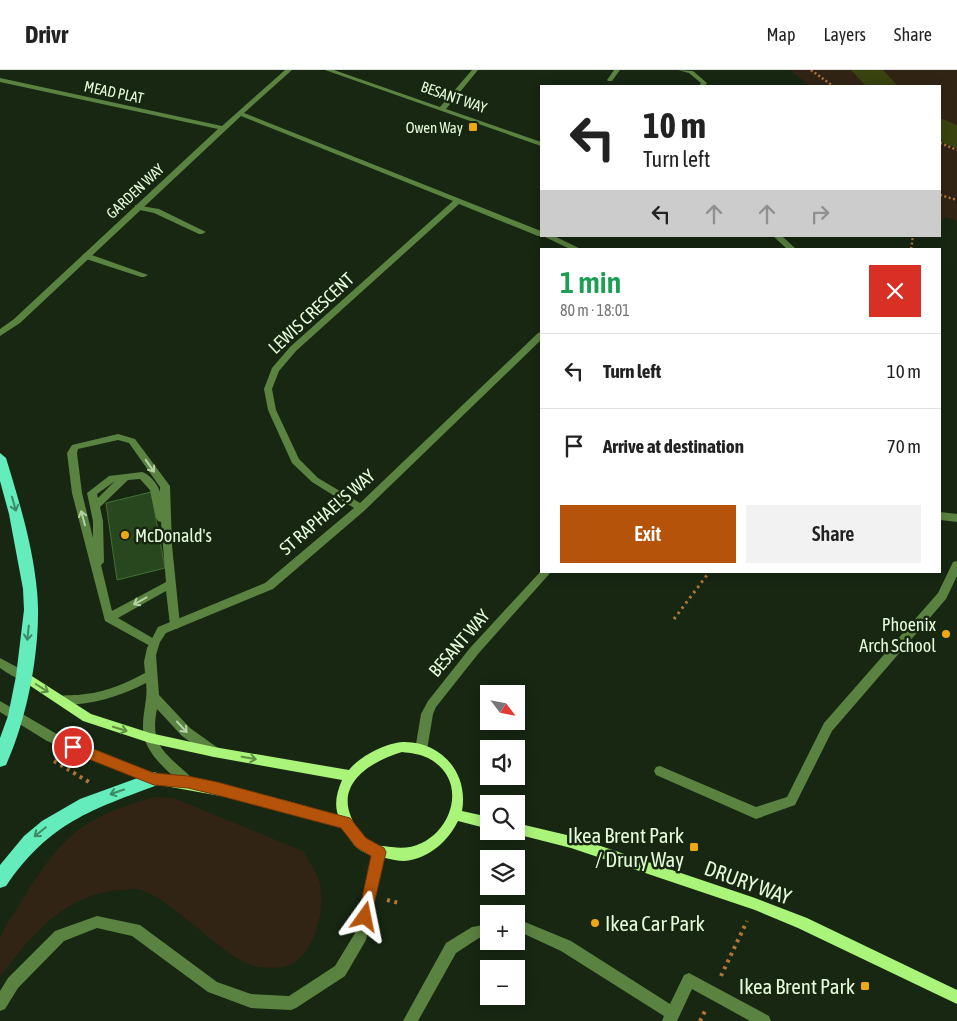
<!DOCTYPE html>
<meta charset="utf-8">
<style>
:root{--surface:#fff;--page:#f2f2f2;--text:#222;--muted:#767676;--line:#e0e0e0;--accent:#b45309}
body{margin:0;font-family:"Asap Condensed",sans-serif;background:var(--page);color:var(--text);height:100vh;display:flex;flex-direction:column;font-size:19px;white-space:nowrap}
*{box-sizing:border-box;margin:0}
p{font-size:16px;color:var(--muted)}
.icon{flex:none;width:28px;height:28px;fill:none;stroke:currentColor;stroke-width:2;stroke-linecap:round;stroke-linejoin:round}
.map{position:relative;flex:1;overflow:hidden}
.panel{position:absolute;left:540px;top:178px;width:401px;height:325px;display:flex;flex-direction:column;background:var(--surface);border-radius:0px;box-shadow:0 2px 12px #0003}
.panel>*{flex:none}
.guide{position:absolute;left:540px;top:15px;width:401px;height:152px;border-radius:0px;box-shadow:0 2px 12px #0003;background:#fff;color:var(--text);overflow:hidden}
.needle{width:32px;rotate:122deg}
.buttons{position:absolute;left:480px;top:615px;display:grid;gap:10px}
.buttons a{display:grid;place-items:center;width:45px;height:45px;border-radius:0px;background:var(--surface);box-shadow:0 2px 12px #0003;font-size:25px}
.pin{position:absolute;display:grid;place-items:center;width:42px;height:42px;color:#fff;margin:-21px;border:2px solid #fff;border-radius:50%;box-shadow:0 1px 5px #0007}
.me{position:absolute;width:55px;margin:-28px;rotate:12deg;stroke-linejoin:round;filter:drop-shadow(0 0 4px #0008)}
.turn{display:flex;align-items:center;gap:18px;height:105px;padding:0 20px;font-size:22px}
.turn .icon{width:65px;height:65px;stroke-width:2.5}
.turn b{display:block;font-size:35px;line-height:42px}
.lanes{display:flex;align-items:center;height:48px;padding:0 20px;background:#0003;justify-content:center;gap:25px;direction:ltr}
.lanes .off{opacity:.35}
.round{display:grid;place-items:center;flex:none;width:52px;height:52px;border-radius:0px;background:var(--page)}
.headline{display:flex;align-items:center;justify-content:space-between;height:85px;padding:0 20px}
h1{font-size:30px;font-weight:600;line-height:38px;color:#1e9e55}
.button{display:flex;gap:10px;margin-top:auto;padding:10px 20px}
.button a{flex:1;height:58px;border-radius:0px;background:var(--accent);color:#fff;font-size:20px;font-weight:600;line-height:58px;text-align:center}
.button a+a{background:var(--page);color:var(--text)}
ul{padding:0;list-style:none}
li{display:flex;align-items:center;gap:15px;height:75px;padding:0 20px;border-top:1px solid var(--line)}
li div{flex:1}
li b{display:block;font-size:19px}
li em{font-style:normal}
header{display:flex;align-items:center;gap:30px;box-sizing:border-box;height:70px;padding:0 25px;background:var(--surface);border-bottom:1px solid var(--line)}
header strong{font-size:24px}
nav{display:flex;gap:28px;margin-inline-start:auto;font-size:18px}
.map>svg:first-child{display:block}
.green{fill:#312415}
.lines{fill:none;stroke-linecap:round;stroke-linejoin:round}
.river{fill:#38430f;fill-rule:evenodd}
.building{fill:#28471f;stroke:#417133}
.path-far2{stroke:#b17739;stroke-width:2.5;stroke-dasharray:2 2.5;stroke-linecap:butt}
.path-far1{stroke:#b17739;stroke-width:3;stroke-dasharray:2.5 4;stroke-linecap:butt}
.path{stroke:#b17739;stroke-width:4;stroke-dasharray:3 4.5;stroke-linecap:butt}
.service{fill:#5a8240;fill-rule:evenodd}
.minor{fill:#5a8240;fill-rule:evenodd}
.tertiary{fill:#5a8240;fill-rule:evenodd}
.secondary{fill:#aaf579;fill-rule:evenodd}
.trunk{fill:#64ecbc;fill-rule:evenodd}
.oneway{stroke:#b4d1a5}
.oneway2{stroke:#3e8a67}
.oneway3{stroke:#608e46}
.route{fill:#b45309;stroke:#753606}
.poi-dot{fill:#eda815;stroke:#172712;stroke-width:2}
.labels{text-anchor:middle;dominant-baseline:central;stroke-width:5;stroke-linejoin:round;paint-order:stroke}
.far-street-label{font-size:15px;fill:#e5fcdb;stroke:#172712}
.far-poi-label{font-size:15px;fill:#e5fcdb;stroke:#172712;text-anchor:end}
.street-label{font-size:18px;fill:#e5fcdb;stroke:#172712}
.poi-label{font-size:18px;fill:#e5fcdb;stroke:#172712;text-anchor:start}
.near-poi-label{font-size:21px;fill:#e5fcdb;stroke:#172712;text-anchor:end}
.near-street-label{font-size:21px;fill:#e5fcdb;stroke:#172712}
</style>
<header>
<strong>Drivr</strong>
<nav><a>Map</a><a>Layers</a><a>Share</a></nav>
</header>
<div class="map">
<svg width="957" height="951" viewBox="0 0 957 951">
<rect width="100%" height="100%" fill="#172712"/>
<path class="green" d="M790 0H957V151L945 147 940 154V16H810Z
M154 727 173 728 303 781C310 792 318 803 320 815 325 839 316 877 295 892 285 899 270 898 258 897 237 893 211 869 195 856 178 843 161 827 141 820 136 818 128 820 122 820 67 822 30 866 0 907 0 895 0 880 0 869 3 857 15 843 21 832 60 768 80 748 154 727Z"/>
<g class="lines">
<path class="river" d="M851 0H883L898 16H866Z
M940 48 957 55V78L940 72Z"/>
</g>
<path class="building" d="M151 422 165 498 117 510 106 433Z"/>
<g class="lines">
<path class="path-far2" d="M811 0 833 16
M940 73 957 80
M940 125 957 130
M911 179 913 166"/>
<path class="path-far1" d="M674 549 710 501"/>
<path class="path" d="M54 691 89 712
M387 830 399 833
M721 906 747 851
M700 951 705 941"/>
<path class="service" d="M135 135 159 139 206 162 202 164H199L154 143 135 139Z
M83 184H89L148 205 144 207H141L83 188Z
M118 364 135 369 170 416 172 475 180 555 179 558 175 559 171 558 170 555 166 521 118 548 156 570 157 573 156 576 152 577 105 551 72 423 67 383 72 375ZM118 370 129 373 160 417V422C158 414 149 404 142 402L109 406 87 423 93 451V468L82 423 77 383 78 379ZM140 409 150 420 156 448 158 451 161 452 166 512 112 541 101 495 104 492 103 451 100 437 128 410ZM115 411 98 428 97 424Z
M0 631 55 663 158 705 160 709 158 713 154 714 150 713 47 671 0 642Z
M516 850H520L571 871 670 934 684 905 689 903 769 946 771 951H750L692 919 677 951H662L664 946 561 881 520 862H516Z
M489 854V867L479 868 456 883 418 951H403L446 873 472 857Z"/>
<path class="minor" d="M285 0H292L244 43 541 161V166H538L459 134 296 281 279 301 272 319 276 340 299 389 318 408 360 433 538 263 541 262V270L364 441 273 519 166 563 160 572 156 585 159 625 190 658 218 678 220 682 218 686 214 687 210 686 182 666 157 639C149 677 167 684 192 708L194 712 192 716 188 717 184 716C167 700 142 682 143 656 143 641 148 628 146 613 119 627 92 635 61 635L57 633 55 630 57 627C66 624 76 626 85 624 107 622 126 613 145 603L144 592 147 578 158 557 265 513 354 438 312 412 292 393 268 340 264 319 272 298 290 277 453 131 241 46 20 253 0 266V259L14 249 218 59 0 12V8L222 56Z
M325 0H334L440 37 472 0H478L446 39 541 72V76Z
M614 0H620L612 11H608L607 10Z
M678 0 693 1 707 13 705 16H699L701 13 689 3Z
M543 166H554L581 179H570Z
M773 166H782L796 179H787Z
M940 442 957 444V452L940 450Z
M957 491V506L946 529 832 661 795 735 756 749 656 705 654 701 656 697 660 696 756 737 787 727 824 653 938 523 953 492Z
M541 501H552L478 584 436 637 433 644 427 680 425 684 421 685 417 684 415 680 421 644 428 631 470 578Z
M379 776 383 778 385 782 366 870 345 906 296 938 291 940 251 938 208 922 132 866 97 858 64 871 18 918 5 939 0 941V921L8 908 55 861 97 846 140 855 217 912 251 924 289 926 335 896 355 863 373 782 375 778Z"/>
<path class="tertiary" d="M0 588 28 603 30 606 28 609C19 612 8 603 0 598Z"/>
<path class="secondary" d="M24 601 91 644 150 663 214 677 349 700C359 687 385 673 403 672 441 671 469 703 462 741L489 747V759L458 751C448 771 429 789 404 791 398 791 391 789 385 788 375 787 364 784 356 777 351 772 347 764 343 758L226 727 154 714 150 713 148 709 150 705C159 702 174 706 184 708 237 716 287 731 338 745 334 733 337 722 342 710L214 687 150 673 83 651 20 609 18 606 20 603ZM402 682C411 683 420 684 428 688 478 714 443 786 392 777 383 776 374 776 366 770 359 764 353 753 350 744 338 710 375 690 402 682Z
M516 753 571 766 755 828 807 848 957 920V934L798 858 755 840 571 778 512 763 511 761H516Z"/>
<path class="trunk" d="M0 383 6 388C19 431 33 476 37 521 42 573 28 647 6 695L0 697V668L8 646 16 606 24 540 23 519 9 444 0 411Z
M154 702 160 704 162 709 160 714C91 740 50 752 6 816L0 818V795L24 766 42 751 80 729Z"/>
</g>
<defs><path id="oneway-shaft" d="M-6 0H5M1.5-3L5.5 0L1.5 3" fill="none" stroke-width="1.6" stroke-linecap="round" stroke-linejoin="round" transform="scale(1.25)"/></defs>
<g class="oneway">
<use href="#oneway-shaft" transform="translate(150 396) rotate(55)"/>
<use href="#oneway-shaft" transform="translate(83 448) rotate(-105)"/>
<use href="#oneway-shaft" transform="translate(140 531) rotate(151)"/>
<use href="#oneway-shaft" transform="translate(182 657) rotate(47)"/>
</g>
<g class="oneway2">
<use href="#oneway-shaft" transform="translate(14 434) rotate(74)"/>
<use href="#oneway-shaft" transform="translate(28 563) rotate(96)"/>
<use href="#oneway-shaft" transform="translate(117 722) rotate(161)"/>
<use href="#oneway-shaft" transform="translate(40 762) rotate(141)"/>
</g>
<g class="oneway3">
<use href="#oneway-shaft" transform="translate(42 618) rotate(32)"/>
<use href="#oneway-shaft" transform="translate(120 659) rotate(17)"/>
<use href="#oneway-shaft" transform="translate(249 688) rotate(10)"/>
</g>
<path class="route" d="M73 671 154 703 188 706 217 712 346 747 350 748 366 768 384 778 386 782 370 852 365 854 360 852 358 847 371 786 356 777 341 758 217 725 188 718 154 715 68 681 66 677 68 673Z"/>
<g class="poi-dot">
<rect x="468" y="52" width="10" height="10" rx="2.5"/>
<circle cx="125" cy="465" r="5"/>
<circle cx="946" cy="564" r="5"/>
<rect x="689" y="772" width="10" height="10" rx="2.5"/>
<circle cx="595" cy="853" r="5"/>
<rect x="860" y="911" width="10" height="10" rx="2.5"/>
</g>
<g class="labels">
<g class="far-street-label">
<text transform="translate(114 22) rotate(12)">MEAD PLAT</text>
<text transform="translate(454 27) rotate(19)">BESANT WAY</text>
<text transform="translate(135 121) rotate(-43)">GARDEN WAY</text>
</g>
<g class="far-poi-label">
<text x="463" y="57">Owen Way</text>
</g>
<g class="street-label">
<text transform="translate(311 243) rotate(-43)">LEWIS CRESCENT</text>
<text transform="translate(327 442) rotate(-41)">ST RAPHAEL'S WAY</text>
<text transform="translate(459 573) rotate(-49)">BESANT WAY</text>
</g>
<g class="poi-label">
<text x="135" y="465">McDonald's</text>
<text x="936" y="554" text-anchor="end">Phoenix<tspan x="936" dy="21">Arch School</tspan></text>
</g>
<g class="near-poi-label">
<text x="684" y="765">Ikea Brent Park<tspan x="684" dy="24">/ Drury Way</tspan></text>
<text x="605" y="853" text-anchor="start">Ikea Car Park</text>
<text x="855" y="916">Ikea Brent Park</text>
</g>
<g class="near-street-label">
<text transform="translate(748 812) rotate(20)">DRURY WAY</text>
</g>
</g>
</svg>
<div class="buttons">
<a><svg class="needle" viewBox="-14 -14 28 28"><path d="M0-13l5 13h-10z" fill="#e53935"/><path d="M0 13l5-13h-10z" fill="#767676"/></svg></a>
<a><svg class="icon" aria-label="sound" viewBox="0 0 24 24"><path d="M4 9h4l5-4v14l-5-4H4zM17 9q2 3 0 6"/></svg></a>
<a><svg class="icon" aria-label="search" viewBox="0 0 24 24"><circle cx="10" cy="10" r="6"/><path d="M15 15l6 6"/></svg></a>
<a><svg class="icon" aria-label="layers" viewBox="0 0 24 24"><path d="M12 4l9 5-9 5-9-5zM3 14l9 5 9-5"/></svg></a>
<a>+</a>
<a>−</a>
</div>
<div class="pin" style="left:73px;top:677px;background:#d93025"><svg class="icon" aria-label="arrive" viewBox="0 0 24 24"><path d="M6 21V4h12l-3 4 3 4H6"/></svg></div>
<svg class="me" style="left:365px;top:847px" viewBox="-20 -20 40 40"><path d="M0-17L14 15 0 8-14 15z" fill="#b45309" stroke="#fff" stroke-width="4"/></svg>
<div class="guide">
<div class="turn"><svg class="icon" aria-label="left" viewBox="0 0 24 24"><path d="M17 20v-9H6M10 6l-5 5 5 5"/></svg><div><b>10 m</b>Turn left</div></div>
<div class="lanes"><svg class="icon" aria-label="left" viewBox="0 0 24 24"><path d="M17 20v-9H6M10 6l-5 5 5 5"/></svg><svg class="icon off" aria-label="ahead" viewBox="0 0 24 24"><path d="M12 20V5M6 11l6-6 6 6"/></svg><svg class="icon off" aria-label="ahead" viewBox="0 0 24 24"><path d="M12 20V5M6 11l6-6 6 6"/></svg><svg class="icon off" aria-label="right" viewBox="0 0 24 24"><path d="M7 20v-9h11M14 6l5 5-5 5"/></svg></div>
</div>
<section class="panel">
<div class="headline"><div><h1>1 min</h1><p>80 m · 18:01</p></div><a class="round" style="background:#d93025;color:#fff"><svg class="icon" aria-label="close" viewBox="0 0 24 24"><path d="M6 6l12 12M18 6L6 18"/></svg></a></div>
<ul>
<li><svg class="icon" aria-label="left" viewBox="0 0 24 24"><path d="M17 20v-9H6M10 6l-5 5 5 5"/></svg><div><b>Turn left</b></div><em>10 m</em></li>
<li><svg class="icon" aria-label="arrive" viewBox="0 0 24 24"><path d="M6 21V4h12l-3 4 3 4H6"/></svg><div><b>Arrive at destination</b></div><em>70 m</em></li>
</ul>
<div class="button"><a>Exit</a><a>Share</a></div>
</section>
</div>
